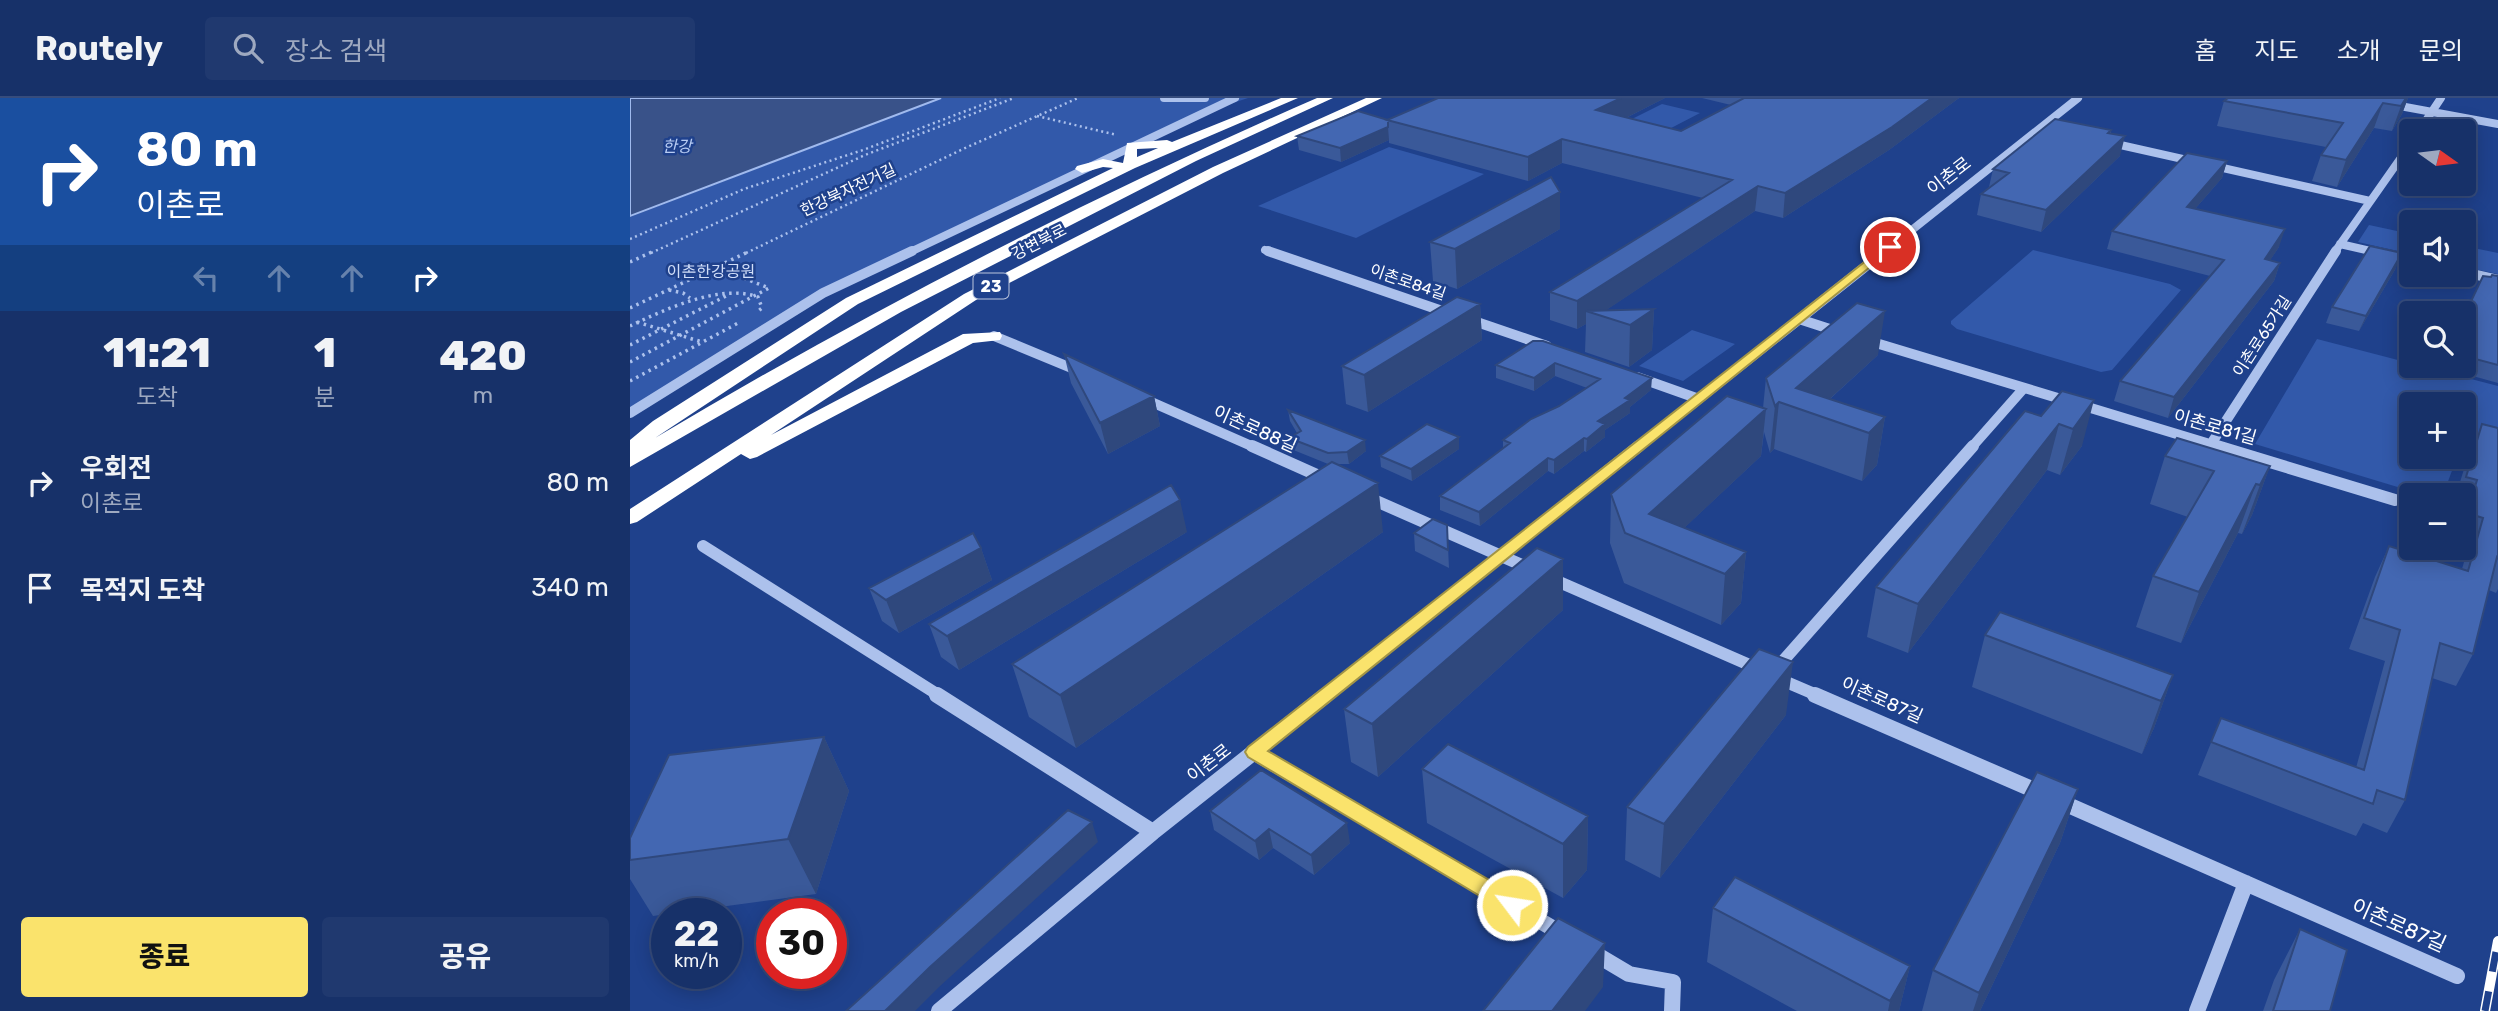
<!DOCTYPE html>
<html lang="ko">
<meta charset="utf-8">
<style>
:root{--surface:#173169;--page:#20396f;--text:#f1f3f6;--muted:#9ea9c0;--line:#364c7d;--accent:#fae36c}
body{margin:0;font-family:Rubik,"Noto Sans KR",sans-serif;background:var(--page);color:var(--text);height:100vh;display:flex;flex-direction:column;font-size:26px;white-space:nowrap}
*{box-sizing:border-box;margin:0}
p{font-size:23px;color:var(--muted)}
.icon{flex:none;width:38px;height:38px;fill:none;stroke:currentColor;stroke-width:2;stroke-linecap:round;stroke-linejoin:round}
.map{position:relative;flex:1;overflow:hidden}
.side{display:flex;flex-direction:column;background:var(--surface);width:630px}
.side>*{flex:none}
.guide{background:#1a4fa0;color:#fff;overflow:hidden}
.needle{width:46px;rotate:104deg}
.buttons{position:absolute;left:1769px;top:21px;display:grid;gap:14px}
.buttons a{display:grid;place-items:center;width:77px;height:77px;border-radius:7px;background:var(--surface);box-shadow:0 4px 18px #0003,0 0 0 2px var(--line);font-size:35px}
.speed{position:absolute;left:21px;top:800px;display:flex;gap:14px;font-size:35px;font-weight:700;text-align:center}
.speed>*{display:grid;place-content:center;width:91px;height:91px;border-radius:50%;background:var(--surface);box-shadow:0 4px 18px #0003,0 0 0 2px var(--line);line-height:1}
.speed small{font-size:18px;font-weight:400}
.speed .limit{border:10px solid #d22;background:#fff;color:#111}
.pin{position:absolute;display:grid;place-items:center;width:60px;height:60px;color:#fff;margin:-30px;border:4px solid #fff;border-radius:50%;box-shadow:0 2px 7px #0007}
.me{position:absolute;width:77px;margin:-38px;rotate:301deg;stroke-linejoin:round;filter:drop-shadow(0 0 5px #0008)}
.turn{display:flex;align-items:center;gap:24px;height:147px;padding:0 21px;font-size:32px}
.turn .icon{width:91px;height:91px;stroke-width:2.5}
.turn b{display:block;font-size:49px;line-height:60px}
.lanes{display:flex;align-items:center;height:66px;padding:0 21px;background:#0003;justify-content:center;gap:35px;direction:ltr}
.lanes .off{opacity:.35}
.eta{display:flex;justify-content:space-evenly;align-items:center;height:119px;text-align:center}
.eta b{font-size:42px;font-weight:800;line-height:49px}
.primary-button{display:flex;gap:14px;margin-top:auto;padding:14px 21px}
.primary-button a{flex:1;height:80px;border-radius:7px;background:var(--accent);color:#111;font-size:28px;font-weight:800;line-height:80px;text-align:center}
.primary-button a+a{background:var(--page);color:var(--text)}
ul{padding:0;list-style:none}
li{display:flex;align-items:center;gap:21px;height:105px;padding:0 21px}
li div{flex:1}
li b{display:block;font-size:26px}
li em{font-style:normal}
header{display:flex;align-items:center;gap:42px;box-sizing:border-box;height:98px;padding:0 35px;background:var(--surface);border-bottom:2px solid var(--line)}
header strong{font-size:33px}
nav{display:flex;gap:38px;margin-inline-start:auto;font-size:24px}
.search{width:490px;height:63px;background:var(--page);display:flex;align-items:center;gap:18px;box-sizing:border-box;padding:0 24px;border-radius:7px;color:var(--muted);font-size:26px}
main{display:flex;flex:1;min-height:0}
.map>svg:first-child{display:block}
.green{fill:#3259aa}
.water{fill:#395289;stroke:#a0baee;stroke-width:2}
.lines{fill:none;stroke-linecap:round;stroke-linejoin:round}
.path-far1{stroke:#acc1ec;stroke-width:2.5;stroke-dasharray:2 3.5;stroke-linecap:butt}
.path{stroke:#acc1ec;stroke-width:3.5;stroke-dasharray:2.5 4.5;stroke-linecap:butt}
.minor-far3{stroke:#acc1ec;stroke-width:8}
.minor-far2{stroke:#acc1ec;stroke-width:10}
.minor-far1{stroke:#acc1ec;stroke-width:12}
.minor{stroke:#acc1ec;stroke-width:16}
.highway{fill:#fff;fill-rule:evenodd}
.rail-casing{stroke:#fff;stroke-width:10}
.rail{stroke:#1f418c;stroke-width:7;stroke-dasharray:20;stroke-linecap:butt}
.wall{fill:#3a5999}
.shaded-wall{fill:#2f487d}
.building{fill:#4367b2;stroke:#2f487d;stroke-width:2}
.route{fill:#fae36c;stroke:#a29446;stroke-width:2}
.labels{text-anchor:middle;dominant-baseline:central;stroke-width:5;stroke-linejoin:round;paint-order:stroke}
.far-water-label{font-size:16px;font-style:italic;fill:#b8ccf3;stroke:#1f418c}
.far-street-label{font-size:16px;fill:#fff;stroke:#1f418c}
.far-park-label{font-size:16px;fill:#d1def9;stroke:#1f418c}
.shield{fill:#1f418c;stroke:#bcc6dc;stroke-width:2}
.shield-label{font-size:16px;font-weight:bold;fill:#fff}
.street-label{font-size:18px;fill:#fff;stroke:#1f418c}
.near-street-label{font-size:21px;fill:#fff;stroke:#1f418c}
</style>
<header>
<strong>Routely</strong>
<div class="search"><svg class="icon" aria-label="search" viewBox="0 0 24 24"><circle cx="10" cy="10" r="6"/><path d="M15 15l6 6"/></svg>장소 검색</div>
<nav><a>홈</a><a>지도</a><a>소개</a><a>문의</a></nav>
</header>
<main>
<section class="side">
<div class="guide">
<div class="turn"><svg class="icon" aria-label="right" viewBox="0 0 24 24"><path d="M7 20v-9h11M14 6l5 5-5 5"/></svg><div><b>80 m</b>이촌로</div></div>
<div class="lanes"><svg class="icon off" aria-label="left" viewBox="0 0 24 24"><path d="M17 20v-9H6M10 6l-5 5 5 5"/></svg><svg class="icon off" aria-label="ahead" viewBox="0 0 24 24"><path d="M12 20V5M6 11l6-6 6 6"/></svg><svg class="icon off" aria-label="ahead" viewBox="0 0 24 24"><path d="M12 20V5M6 11l6-6 6 6"/></svg><svg class="icon" aria-label="right" viewBox="0 0 24 24"><path d="M7 20v-9h11M14 6l5 5-5 5"/></svg></div>
</div>
<div class="eta">
<div><b>11:21</b><p>도착</p></div>
<div><b>1</b><p>분</p></div>
<div><b>420</b><p>m</p></div>
</div>
<ul>
<li><svg class="icon" aria-label="right" viewBox="0 0 24 24"><path d="M7 20v-9h11M14 6l5 5-5 5"/></svg><div><b>우회전</b><p>이촌로</p></div><em>80 m</em></li>
<li><svg class="icon" aria-label="arrive" viewBox="0 0 24 24"><path d="M6 21V4h12l-3 4 3 4H6"/></svg><div><b>목적지 도착</b></div><em>340 m</em></li>
</ul>
<div class="primary-button"><a>종료</a><a>공유</a></div>
</section>
<div class="map">
<svg width="1868" height="913" viewBox="0 0 1868 913">
<rect width="100%" height="100%" fill="#1f418c"/>
<path class="green" d="M311 0H618L582 12 182 203 0 320V119Z
M1032 6 1070 15 1020 41 980 32Z
M759 49 854 76 726 140 628 108Z
M1739 127 1781 136V156L1728 144Z
M1834 148 1868 155V176L1834 169Z
M1403 152 1540 186 1551 192 1482 272 1471 274 1327 231 1321 226V223Z
M1062 232 1105 246 1053 283 1009 268Z
M1687 241 1868 288V349L1834 340V306H1782V359H1827L1813 397H1794L1625 346Z"/>
<path class="water" d="M0 0H311L0 118Z"/>
<g class="lines">
<path class="path-far1" d="M407 18 487 37
M0 141 114 91 233 52 370 0
M21 155 235 57 384 0
M116 155 333 51 448 0"/>
<path class="path" d="M0 164 24 153
M39 192 53 195 60 200
M0 210 120 153
M7 224 72 244
M0 228C34 212 90 185 128 199L132 210 127 214
M0 247 96 198
M0 264 139 190 85 169
M0 283 110 224"/>
<path class="minor-far3" d="M534 0H575
M1759 6 1868 26
M1789 33 1811 0
M1477 44 1740 103
M1710 146 1749 155
M635 152 643 155
M278 155 605 0
M1253 155 1448 0
M1704 155 1782 44"/>
<path class="minor-far2" d="M638 153 821 216
M1741 153 1782 162
M1834 174 1868 182
M838 221 917 248
M1169 221 1212 235
M364 238 451 274
M1236 242 1593 350
M1007 279 1069 301
M510 299 626 350
M0 315 193 195 282 153
M1581 346 1706 153
M1007 350 1255 153
M1341 350 1394 290"/>
<path class="minor-far1" d="M622 348 698 382
M1587 348 1765 402
M737 399 903 472
M73 448 310 598
M920 480 1131 572
M1144 573 1343 348
M1147 580 1189 598
M694 598 1009 348"/>
<path class="minor" d="M307 597 523 734
M1185 597 1413 696
M624 654 934 837
M1429 703 1827 878
M962 854 999 876 1043 884 1042 913
M309 913 523 734 696 597
M1567 913 1616 785"/>
<path class="highway" d="M651 0H668L505 70 228 206 25 340C238 213 460 99 687 0H703L566 63 271 214 0 369V342L23 323 216 200 483 70 473 69 452 75 445 71 447 68 473 61 493 65 497 45 537 42 542 44ZM528 50 507 59V51Z
M736 0H752L593 75 346 202 141 337 333 236 370 234 372 238 370 242 343 245 127 359 120 361 111 356 7 424 0 426V411L334 196 583 69Z"/>
<defs>
<path id="rail" d="M1855 913 1868 843"/>
</defs>
<use href="#rail" class="rail-casing"/>
<use href="#rail" class="rail"/>
</g>
<path class="wall" d="M808 0H1035L996 20 1051 33 1101 7 1072 0H1329L1259 52 1153 120 1125 113 976 212 1024 211 1022 252 999 269 955 254 956 226 947 231 920 222V194L1073 100 932 65 898 83 759 45V42L711 64 669 52 667 38 758 22Z
M1598 0H1778L1772 16 1762 33 1744 30 1707 89 1682 83 1691 57 1696 49 1587 28 1594 3Z
M1481 32V35L1490 58 1411 134 1347 117 1351 96 1359 89 1363 71Z
M1597 63 1592 80 1565 111 1649 149 1640 162 1650 165 1644 183 1538 320 1484 303 1490 283 1580 178 1477 151 1482 133Z
M930 131 827 191 803 183 800 144Z
M1766 170 1729 233 1696 225 1702 209Z
M1868 178V285L1821 272 1822 268H1834V218L1861 179Z
M850 206 852 242 738 314 716 306 712 268Z
M903 243 1021 292 1000 309V315L975 332V339L956 354 954 353 924 376 918 373 850 428 810 412V398L873 350V342L957 290 925 278 904 293 866 280V267Z
M434 256 524 298 530 328 478 356 441 285Z
M1248 257 1200 301 1255 319 1247 367 1232 383 1144 351 1140 355 1134 334 1131 358 1054 430 1116 454 1111 505 1091 527 994 485 980 445 981 396 1133 310 1136 280Z
M1432 293 1452 348 1430 377 1417 372 1278 555 1237 539 1246 489 1411 318Z
M658 312 736 353 719 366H706L753 434 446 650 399 619 382 566 698 366 661 351 659 340 667 335 660 323Z
M1852 326 1868 330V491L1866 495 1859 492 1843 556 1826 588 1802 580 1775 702 1757 735 1733 725 1726 738 1568 677 1591 620 1726 670 1755 563 1719 551 1745 479 1759 448 1832 471 1838 450 1834 449V397H1826L1839 355Z
M829 351 782 383 751 369 750 358Z
M1535 358 1640 368 1622 417 1612 436 1608 435 1551 545 1506 529 1523 478 1558 419 1520 406Z
M817 427 819 470 785 453 784 435Z
M557 434 329 572 311 559 299 526Z
M351 450 362 482 269 535 252 523 239 490Z
M933 461V512L748 679 721 664 714 611Z
M1355 537 1543 577 1524 630 1512 656 1342 589Z
M1156 617 1030 780 995 762 997 709Z
M194 639 219 693 186 796 23 818 0 781V740Z
M792 671 958 718 957 772 933 800 797 725Z
M1448 691 1430 745 1350 913H1292L1303 872Z
M580 713 720 745 684 777 643 750 629 762 584 732Z
M1083 810 1280 868 1269 913H1167L1077 864Z
M1670 831 1700 913H1633L1644 882Z"/>
<path class="shaded-wall" d="M991 0H1035L966 35V12Z
M1302 0H1329L1259 52 1153 120 1155 95Z
M1776 0H1778L1772 16 1762 33 1771 8Z
M1753 5 1744 30 1707 89 1716 62Z
M758 29 759 42 711 64 710 50Z
M1495 38 1490 58 1411 134 1416 112Z
M932 41V65L898 83V59Z
M1597 63 1592 80 1552 126 1557 109Z
M1128 88 1125 113 969 217 956 213V226L947 231V203Z
M930 94V131L827 191 825 151Z
M1655 131 1649 149 1629 179 1635 161Z
M1772 155 1766 170 1729 233 1736 218Z
M1650 165 1644 183 1538 320 1544 299Z
M850 206 852 242 738 314 734 277Z
M1024 211 1022 252 999 269 1000 227Z
M1255 213 1248 257 1183 316 1166 290Z
M925 265V278L904 293V280Z
M1022 280 1021 292 1000 309V315L975 332V339L956 354 957 341 968 323 995 300Z
M524 298 530 328 478 356 470 325Z
M1464 302 1452 348 1430 377 1443 331Z
M1149 304 1144 351 1140 355 1145 308Z
M1136 311 1131 358 1033 450 1019 416Z
M1255 319 1247 367 1232 383 1239 335Z
M1429 326 1417 372 1278 555 1288 506Z
M829 339V351L782 383 781 371Z
M954 340V353L924 376V362Z
M735 342 736 353 719 366 717 354Z
M918 360V373L850 428 849 414Z
M1640 368 1622 417 1612 436 1630 387Z
M748 385 753 434 446 650 430 597Z
M1626 386 1608 435 1551 545 1569 494Z
M550 402 557 434 329 572 317 538Z
M351 450 362 482 269 535 256 502Z
M1116 454 1111 505 1091 527 1095 476Z
M933 461V512L748 679 742 626Z
M1163 564 1156 617 1030 780 1034 726Z
M1543 577 1524 630 1512 656 1531 603Z
M194 639 219 693 186 796 158 741Z
M1448 691 1430 745 1350 913H1343L1349 895Z
M958 718 957 772 933 800V746Z
M462 724 468 744 309 889 285 913H255L300 869Z
M717 725 720 745 684 777 681 757Z
M639 731 643 750 629 762 625 743Z
M975 845 973 889 955 913H922Z
M1280 868 1269 913H1258L1260 903Z"/>
<path class="building" d="M808 0H991L966 12 1051 33 1114 0H1302L1262 29 1155 95 1128 88 947 203 920 194 1102 82 932 41 898 59 757 22Z
M1598 0H1776L1771 8 1753 5 1716 62 1691 57 1713 25 1594 3Z
M728 13 758 22V29L710 50 667 38Z
M1425 21 1481 32 1478 35 1495 38 1416 112 1351 96 1379 75 1363 71Z
M1557 55 1597 63 1557 109 1655 131 1635 161 1650 165 1544 299 1490 283 1594 162 1482 133Z
M921 79 930 94 825 151 800 144Z
M1740 148 1772 155 1736 218 1702 209Z
M1862 177 1868 178V267L1834 258V218L1853 178 1861 179Z
M827 199 850 206 734 277 712 268Z
M1227 205 1255 213 1166 290 1255 319 1239 335 1149 304 1145 308 1136 280Z
M1024 211 1000 227 956 213Z
M903 243H913L1022 280 995 300 1000 302 968 323 975 326 957 341 954 340 924 362 918 360 849 414 810 398 880 345 873 342 901 321 929 308 970 281 925 265 904 280 866 267Z
M434 256 524 298 470 325Z
M1432 293 1464 302 1443 331 1429 326 1288 506 1246 489 1395 313 1411 318Z
M1097 298 1136 311 1019 416 1116 454 1095 476 995 435 981 396Z
M658 312 735 342 717 354 698 355 659 340 671 333Z
M797 326 829 339 781 371 750 358Z
M1852 326 1868 330V460L1867 459 1843 556 1810 545 1775 702 1747 692 1743 706 1581 644 1591 620 1734 672 1770 532 1734 520 1759 448 1838 473 1853 420 1837 415 1847 382 1836 379Z
M1547 340 1640 368 1630 387 1626 386 1569 494 1523 478 1584 373 1535 358Z
M702 364 748 385 430 597 382 566Z
M541 387 550 402 317 538 299 526Z
M803 421 817 427 818 452 784 435Z
M343 435 351 450 256 502 239 490Z
M907 450 933 461 742 626 714 611Z
M1370 514 1543 577 1531 603 1355 537Z
M1129 551 1163 564 1034 726 997 709Z
M194 639 158 741 0 762V740L39 657Z
M818 646 958 718 933 746 792 671Z
M631 672 717 725 681 757 639 731 625 743 580 713Z
M1407 674 1448 691 1349 895 1303 872Z
M438 712 462 724 300 869 255 913H216Z
M1105 779 1280 868 1260 903 1083 810Z
M928 820 975 845 922 913H853Z
M1670 831 1717 852 1700 913H1643Z"/>
<path class="route" d="M1256 147 1265 149 638 653 890 800 893 807 890 813 882 815 875 813 618 659 615 654 618 649Z"/>
<g class="labels">
<g class="far-water-label">
<text x="47" y="48">한강</text>
</g>
<g class="far-street-label">
<text transform="translate(218 92) rotate(-25)">한강북자전거길</text>
<text transform="translate(409 144) rotate(-27)">강변북로</text>
<text transform="translate(778 184) rotate(19)">이촌로84길</text>
<text transform="translate(1632 238) rotate(-57)">이촌로65가길</text>
</g>
<g class="far-park-label">
<text x="81" y="173">이촌한강공원</text>
</g>
<rect class="shield" x="343.5" y="175.5" width="35" height="25" rx="5"/>
<g class="shield-label">
<text x="361" y="188">23</text>
</g>
<g class="street-label">
<text transform="translate(1319 78) rotate(-38)">이촌로</text>
<text transform="translate(1585 329) rotate(16)">이촌로81길</text>
<text transform="translate(625 331) rotate(24)">이촌로88길</text>
<text transform="translate(1252 602) rotate(24)">이촌로87길</text>
<text transform="translate(579 665) rotate(-38)">이촌로</text>
</g>
<g class="near-street-label">
<text transform="translate(1769 827) rotate(24)">이촌로87길</text>
</g>
</g>
</svg>
<div class="buttons">
<a><svg class="needle" viewBox="-14 -14 28 28"><path d="M0-13l5 13h-10z" fill="#e53935"/><path d="M0 13l5-13h-10z" fill="#9ea9c0"/></svg></a>
<a><svg class="icon" aria-label="sound" viewBox="0 0 24 24"><path d="M4 9h4l5-4v14l-5-4H4zM17 9q2 3 0 6"/></svg></a>
<a><svg class="icon" aria-label="search" viewBox="0 0 24 24"><circle cx="10" cy="10" r="6"/><path d="M15 15l6 6"/></svg></a>
<a>+</a>
<a>−</a>
</div>
<div class="speed"><div>22<small>km/h</small></div><div class="limit">30</div></div>
<div class="pin" style="left:1260px;top:149px;background:#d93025"><svg class="icon" aria-label="arrive" viewBox="0 0 24 24"><path d="M6 21V4h12l-3 4 3 4H6"/></svg></div>
<svg class="me" style="left:882px;top:807px" viewBox="-20 -20 40 40"><circle r="17" fill="#fae36c" stroke="#fff" stroke-width="3"/><path d="M0-11L8 9 0 5-8 9z" fill="#fff"/></svg>
</div>
</main>
